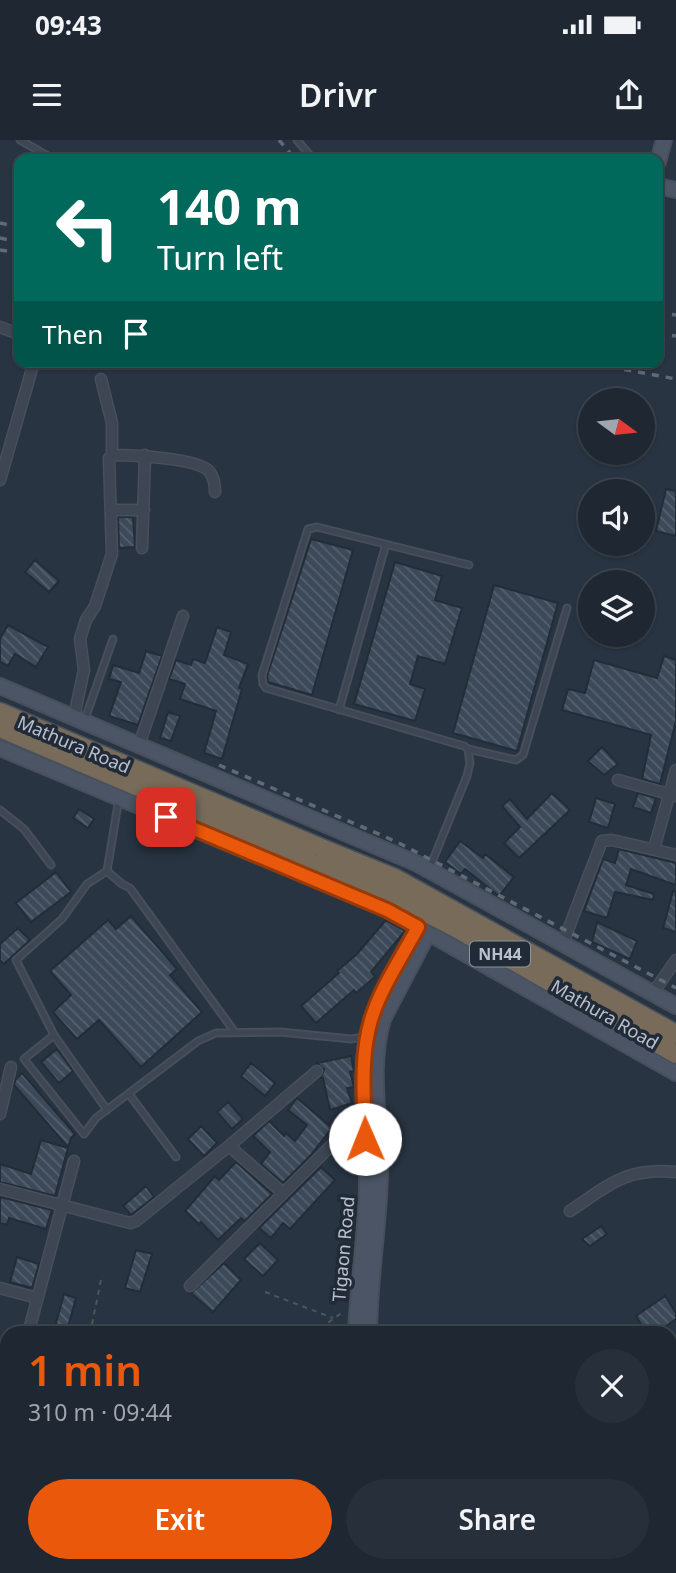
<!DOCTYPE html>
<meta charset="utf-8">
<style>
:root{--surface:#1e2732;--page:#262f3a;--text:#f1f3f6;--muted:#a1a5ac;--line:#3c444d;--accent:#ea580c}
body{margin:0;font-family:"Noto Sans",sans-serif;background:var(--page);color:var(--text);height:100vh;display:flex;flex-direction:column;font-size:26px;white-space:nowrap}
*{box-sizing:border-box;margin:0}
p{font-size:23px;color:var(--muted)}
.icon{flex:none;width:38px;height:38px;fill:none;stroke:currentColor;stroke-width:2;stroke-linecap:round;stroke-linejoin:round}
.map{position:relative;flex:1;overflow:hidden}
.panel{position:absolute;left:0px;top:1186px;width:677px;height:247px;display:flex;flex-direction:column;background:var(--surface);border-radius:21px 21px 0 0;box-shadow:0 2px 5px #0004,0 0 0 2px var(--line)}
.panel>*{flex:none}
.guide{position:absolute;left:14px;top:14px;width:649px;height:214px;border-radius:14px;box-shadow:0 2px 5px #0004,0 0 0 2px var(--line);background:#00695c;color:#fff;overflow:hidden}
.needle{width:46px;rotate:105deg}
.buttons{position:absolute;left:578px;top:248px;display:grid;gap:14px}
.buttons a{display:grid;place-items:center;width:77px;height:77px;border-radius:50%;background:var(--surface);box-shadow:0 2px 5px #0004,0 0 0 2px var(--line);font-size:35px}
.pin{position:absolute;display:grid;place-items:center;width:60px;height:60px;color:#fff;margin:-30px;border-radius:14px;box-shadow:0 4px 10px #0006}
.me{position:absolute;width:77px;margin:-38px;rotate:359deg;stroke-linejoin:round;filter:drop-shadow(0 0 5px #0008)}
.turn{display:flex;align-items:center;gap:24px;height:147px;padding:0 28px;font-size:32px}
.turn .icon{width:91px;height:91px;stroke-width:2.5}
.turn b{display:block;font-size:49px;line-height:60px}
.then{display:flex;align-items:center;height:66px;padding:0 28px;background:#0003;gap:14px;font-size:26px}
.round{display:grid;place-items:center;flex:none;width:74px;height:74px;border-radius:37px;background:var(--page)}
.overview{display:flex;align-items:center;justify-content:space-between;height:119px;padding:0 28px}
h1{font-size:42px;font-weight:600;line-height:52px;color:var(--accent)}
.primary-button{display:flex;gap:14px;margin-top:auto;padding:14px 28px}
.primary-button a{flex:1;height:80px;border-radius:42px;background:var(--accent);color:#fff;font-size:28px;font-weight:600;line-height:80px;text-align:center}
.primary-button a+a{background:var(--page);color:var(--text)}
.status{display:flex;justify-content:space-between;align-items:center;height:49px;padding:0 35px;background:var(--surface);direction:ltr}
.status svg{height:19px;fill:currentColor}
header{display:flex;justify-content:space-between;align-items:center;height:91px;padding:0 28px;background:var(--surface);font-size:32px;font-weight:600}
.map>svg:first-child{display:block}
.building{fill:url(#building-back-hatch);stroke:#232d39;stroke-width:2}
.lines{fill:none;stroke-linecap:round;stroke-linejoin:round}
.lane-casing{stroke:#464f5b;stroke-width:9}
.street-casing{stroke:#464f5b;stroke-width:13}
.secondary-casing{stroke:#464f5b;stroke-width:18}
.highway-casing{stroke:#47515c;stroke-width:21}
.path{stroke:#445a5b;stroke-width:2;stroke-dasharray:5 5;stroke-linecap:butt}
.lane{stroke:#3d4652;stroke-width:5}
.street{stroke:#3d4652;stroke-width:10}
.secondary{stroke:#4b5565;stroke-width:14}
.highway{stroke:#786b5a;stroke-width:18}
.rail{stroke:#5f6a79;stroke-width:3.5;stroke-dasharray:7 7;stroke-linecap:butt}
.highway-bridge-casing{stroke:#47515c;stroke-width:21;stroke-linecap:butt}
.highway-bridge{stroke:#786b5a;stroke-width:18}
.route-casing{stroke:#983908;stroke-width:18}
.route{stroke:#ea580c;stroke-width:12}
.labels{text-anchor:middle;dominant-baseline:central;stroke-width:7;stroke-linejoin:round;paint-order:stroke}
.shield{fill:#212b37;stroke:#8c949f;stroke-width:2}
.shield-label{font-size:16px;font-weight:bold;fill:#bac1cc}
.street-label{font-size:18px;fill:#bac1cc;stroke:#212b37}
</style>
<div class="status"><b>09:43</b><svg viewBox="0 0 49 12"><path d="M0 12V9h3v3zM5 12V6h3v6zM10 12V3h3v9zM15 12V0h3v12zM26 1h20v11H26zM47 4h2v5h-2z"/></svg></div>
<header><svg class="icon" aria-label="menu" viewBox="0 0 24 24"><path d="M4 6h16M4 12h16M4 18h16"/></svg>Drivr<svg class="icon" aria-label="share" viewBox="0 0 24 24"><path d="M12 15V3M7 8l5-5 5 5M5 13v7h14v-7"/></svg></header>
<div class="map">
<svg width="676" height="1433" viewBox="0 0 676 1433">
<defs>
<pattern id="building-back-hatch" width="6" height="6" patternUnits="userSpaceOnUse" patternTransform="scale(1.75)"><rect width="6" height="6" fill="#3b4958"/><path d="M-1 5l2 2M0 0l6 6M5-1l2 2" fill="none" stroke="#55616f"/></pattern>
</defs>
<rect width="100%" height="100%" fill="#283442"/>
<path class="building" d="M666 349 676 351V396L656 391Z
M118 377H133L135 407 119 408Z
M311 399 353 410 312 555 268 542 267 536Z
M35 420 59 441 49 452 25 432Z
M395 422 442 436 435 460 462 468 445 524 418 516 410 544 425 549 415 581 354 564Z
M494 445 558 463 517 611 453 593Z
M8 485 48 507 36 527 15 514 8 526 0 522V499Z
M217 487 231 492 224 515 248 524 239 548 242 549 222 619 204 613 216 571 180 559 185 544 169 539 176 520 191 525 193 519 205 523Z
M146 511 162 516 138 585 109 576 121 542 109 539 113 525 139 533Z
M664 516 676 520V581L660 644 642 639 651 595 562 570 568 549 585 553 594 520 657 538Z
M168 572 180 576 171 601 160 598Z
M602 607 618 624 604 635 588 621Z
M552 653 570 670 519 718 504 703 520 687 502 666 510 659 527 679Z
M638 653 656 658 651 673 633 667Z
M596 658 615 664 608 688 589 682Z
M79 669 94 679 88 688 73 678Z
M460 701 483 718 485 714 514 737 499 756 465 729 461 734 445 722Z
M619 709 676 723V745L631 729 626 745 654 754 653 760 615 752 607 778 584 771 603 719 615 723Z
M56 732 71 752 31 782 16 763Z
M673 751 676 752V792L663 788Z
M131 776 177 829 170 835 202 872 141 927 99 880 77 899 53 872 71 855 50 831 108 780 116 789Z
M386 780 405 791 371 832 375 837 356 853 354 850 316 883 301 866 339 833 337 831 357 814Z
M597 782 637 801 630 819 592 802Z
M18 788 30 800 4 824 0 820V804Z
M57 909 73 931 59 943 41 922Z
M351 916 354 931 350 932 354 947 347 948 352 963 330 970 323 938H321L324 929 317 923Z
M251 923 275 943 265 956 241 936Z
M22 933 75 994 71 998 68 1007 14 945 16 939Z
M297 958 332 988 310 1016 283 1043 261 1024 270 1012 253 996 269 981 284 996 286 993 295 1001 307 985 288 970Z
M228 962 243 979 232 989 217 972Z
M201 986 217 1003 204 1016 188 999Z
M41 1000 68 1008 55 1056 0 1042V1024L31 1034Z
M236 1022 272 1054 245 1081 241 1078 218 1100 201 1082 199 1084 185 1071 215 1036 219 1040Z
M321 1027 335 1040 290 1089 283 1083 271 1098 259 1088Z
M146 1046 154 1057 131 1075 123 1066Z
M0 1057 52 1070 46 1089 9 1078 7 1085 0 1083Z
M601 1086 607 1094 590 1106 582 1099Z
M260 1103 278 1120 263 1136 244 1119Z
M136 1110 152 1114 140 1152 125 1148Z
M17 1117 39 1124 32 1148 10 1142Z
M224 1123 241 1140 213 1172 191 1153Z
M64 1154 76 1158 66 1194H53Z
M665 1156 676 1173V1179L655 1194H647L636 1176Z"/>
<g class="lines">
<defs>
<path id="lane" d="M20 0 53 19
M297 0 313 19
M469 425 317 387 308 389 262 535 263 544 266 548 464 606 468 609 516 620 523 615 567 468
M339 570 386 404
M85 579 113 499
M0 670 24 689 51 725
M430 727 467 636 470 623 468 609
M107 731 119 658
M54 895 24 919 84 994 96 978 198 901 216 893 280 892 351 899 364 897
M129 954 176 1017
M107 970 54 895 16 820 62 779 87 744 107 731 122 744 130 748 234 891"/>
<path id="street" d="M0 187 19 194
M112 315C131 315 197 318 209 331 214 337 215 344 215 352
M0 340 34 222
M111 370H144
M142 408 145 315
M74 577 84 530 80 499 86 480 95 466 112 414 109 318 112 315V283L101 239
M139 605 183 476
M618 640 676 656
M654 709 676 630
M563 803 602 701 612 700 676 715
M653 853 676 820
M0 974 11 927
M229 1006 282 1052
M0 1049 130 1083 136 1081 229 1006 317 931
M570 1071C609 1045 626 1027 676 1032
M190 1146 365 972
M0 1148 37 1158
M28 1194 74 1021
M0 1244 7 1246
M0 1299 7 1275
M670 1365 676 1362
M0 1369 7 1375
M670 1381 676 1377
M56 1426 63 1433
M582 1433 588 1426
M601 1433 608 1426"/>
<path id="secondary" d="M658 22 664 0
M658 46 676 50
M0 546 418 724 676 866
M0 608 388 770 676 933
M356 1194C358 1145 366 1097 367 1049 368 995 355 930 372 878 383 846 402 816 418 787
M369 1194C369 1140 379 1087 380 1033 381 983 368 928 383 879L428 793
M394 1426 396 1433
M410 1426 414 1433"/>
<path id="highway" d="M0 572 319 707
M0 588 319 724"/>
</defs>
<use href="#lane" class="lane-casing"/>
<use href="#street" class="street-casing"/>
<use href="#secondary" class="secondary-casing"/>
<use href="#highway" class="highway-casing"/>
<path class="path" d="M265 1152 333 1178
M90 1194 102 1135
M312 1194 343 1172
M136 1433 138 1426"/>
<use href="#lane" class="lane"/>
<use href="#street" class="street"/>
<use href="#secondary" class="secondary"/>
<use href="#highway" class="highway"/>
<path class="rail" d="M279 0 295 19
M0 83 19 87
M0 98 19 102
M0 110 19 113
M658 173 676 175
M658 194 676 196
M583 222 676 239
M219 625 397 702 676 848"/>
<defs>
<path id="highway-bridge" d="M319 707 395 738 676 894
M319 724 390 754 454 787 676 914"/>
</defs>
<use href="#highway-bridge" class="highway-bridge-casing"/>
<use href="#highway-bridge" class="highway-bridge"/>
</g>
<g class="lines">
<defs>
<path id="route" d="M166 677 387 770 418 787C402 817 381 847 371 880 360 917 364 960 365 999"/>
</defs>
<use href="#route" class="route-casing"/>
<use href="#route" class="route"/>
</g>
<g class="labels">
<rect class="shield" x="470" y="801.5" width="60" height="25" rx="5"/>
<g class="shield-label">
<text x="500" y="814">NH44</text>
</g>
<g class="street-label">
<text transform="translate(74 604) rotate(23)">Mathura Road</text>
<text transform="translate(605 874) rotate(30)">Mathura Road</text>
<text transform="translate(343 1109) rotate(-85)">Tigaon Road</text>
</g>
</g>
</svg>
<div class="buttons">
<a><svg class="needle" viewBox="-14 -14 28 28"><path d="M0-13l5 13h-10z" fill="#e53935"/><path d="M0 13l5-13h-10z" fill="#a1a5ac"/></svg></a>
<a><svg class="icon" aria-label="sound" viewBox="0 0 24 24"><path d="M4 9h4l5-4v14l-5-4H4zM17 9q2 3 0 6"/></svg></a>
<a><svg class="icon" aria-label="layers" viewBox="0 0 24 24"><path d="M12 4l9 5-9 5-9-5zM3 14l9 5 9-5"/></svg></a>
</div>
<div class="pin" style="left:166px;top:677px;background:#d93025"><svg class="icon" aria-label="arrive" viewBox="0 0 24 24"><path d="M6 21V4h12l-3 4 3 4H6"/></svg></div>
<svg class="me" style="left:365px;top:999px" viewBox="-20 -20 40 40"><circle r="19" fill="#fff"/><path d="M0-13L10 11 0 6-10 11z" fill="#ea580c"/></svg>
<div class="guide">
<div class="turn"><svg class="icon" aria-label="left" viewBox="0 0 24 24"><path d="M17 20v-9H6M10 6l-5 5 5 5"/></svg><div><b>140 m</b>Turn left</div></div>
<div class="then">Then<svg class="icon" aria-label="arrive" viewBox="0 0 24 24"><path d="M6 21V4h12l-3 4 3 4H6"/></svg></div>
</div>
<section class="panel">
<div class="overview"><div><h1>1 min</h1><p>310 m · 09:44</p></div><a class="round"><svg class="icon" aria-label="close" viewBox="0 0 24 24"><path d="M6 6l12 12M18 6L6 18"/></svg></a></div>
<div class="primary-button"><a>Exit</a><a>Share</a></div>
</section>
</div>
